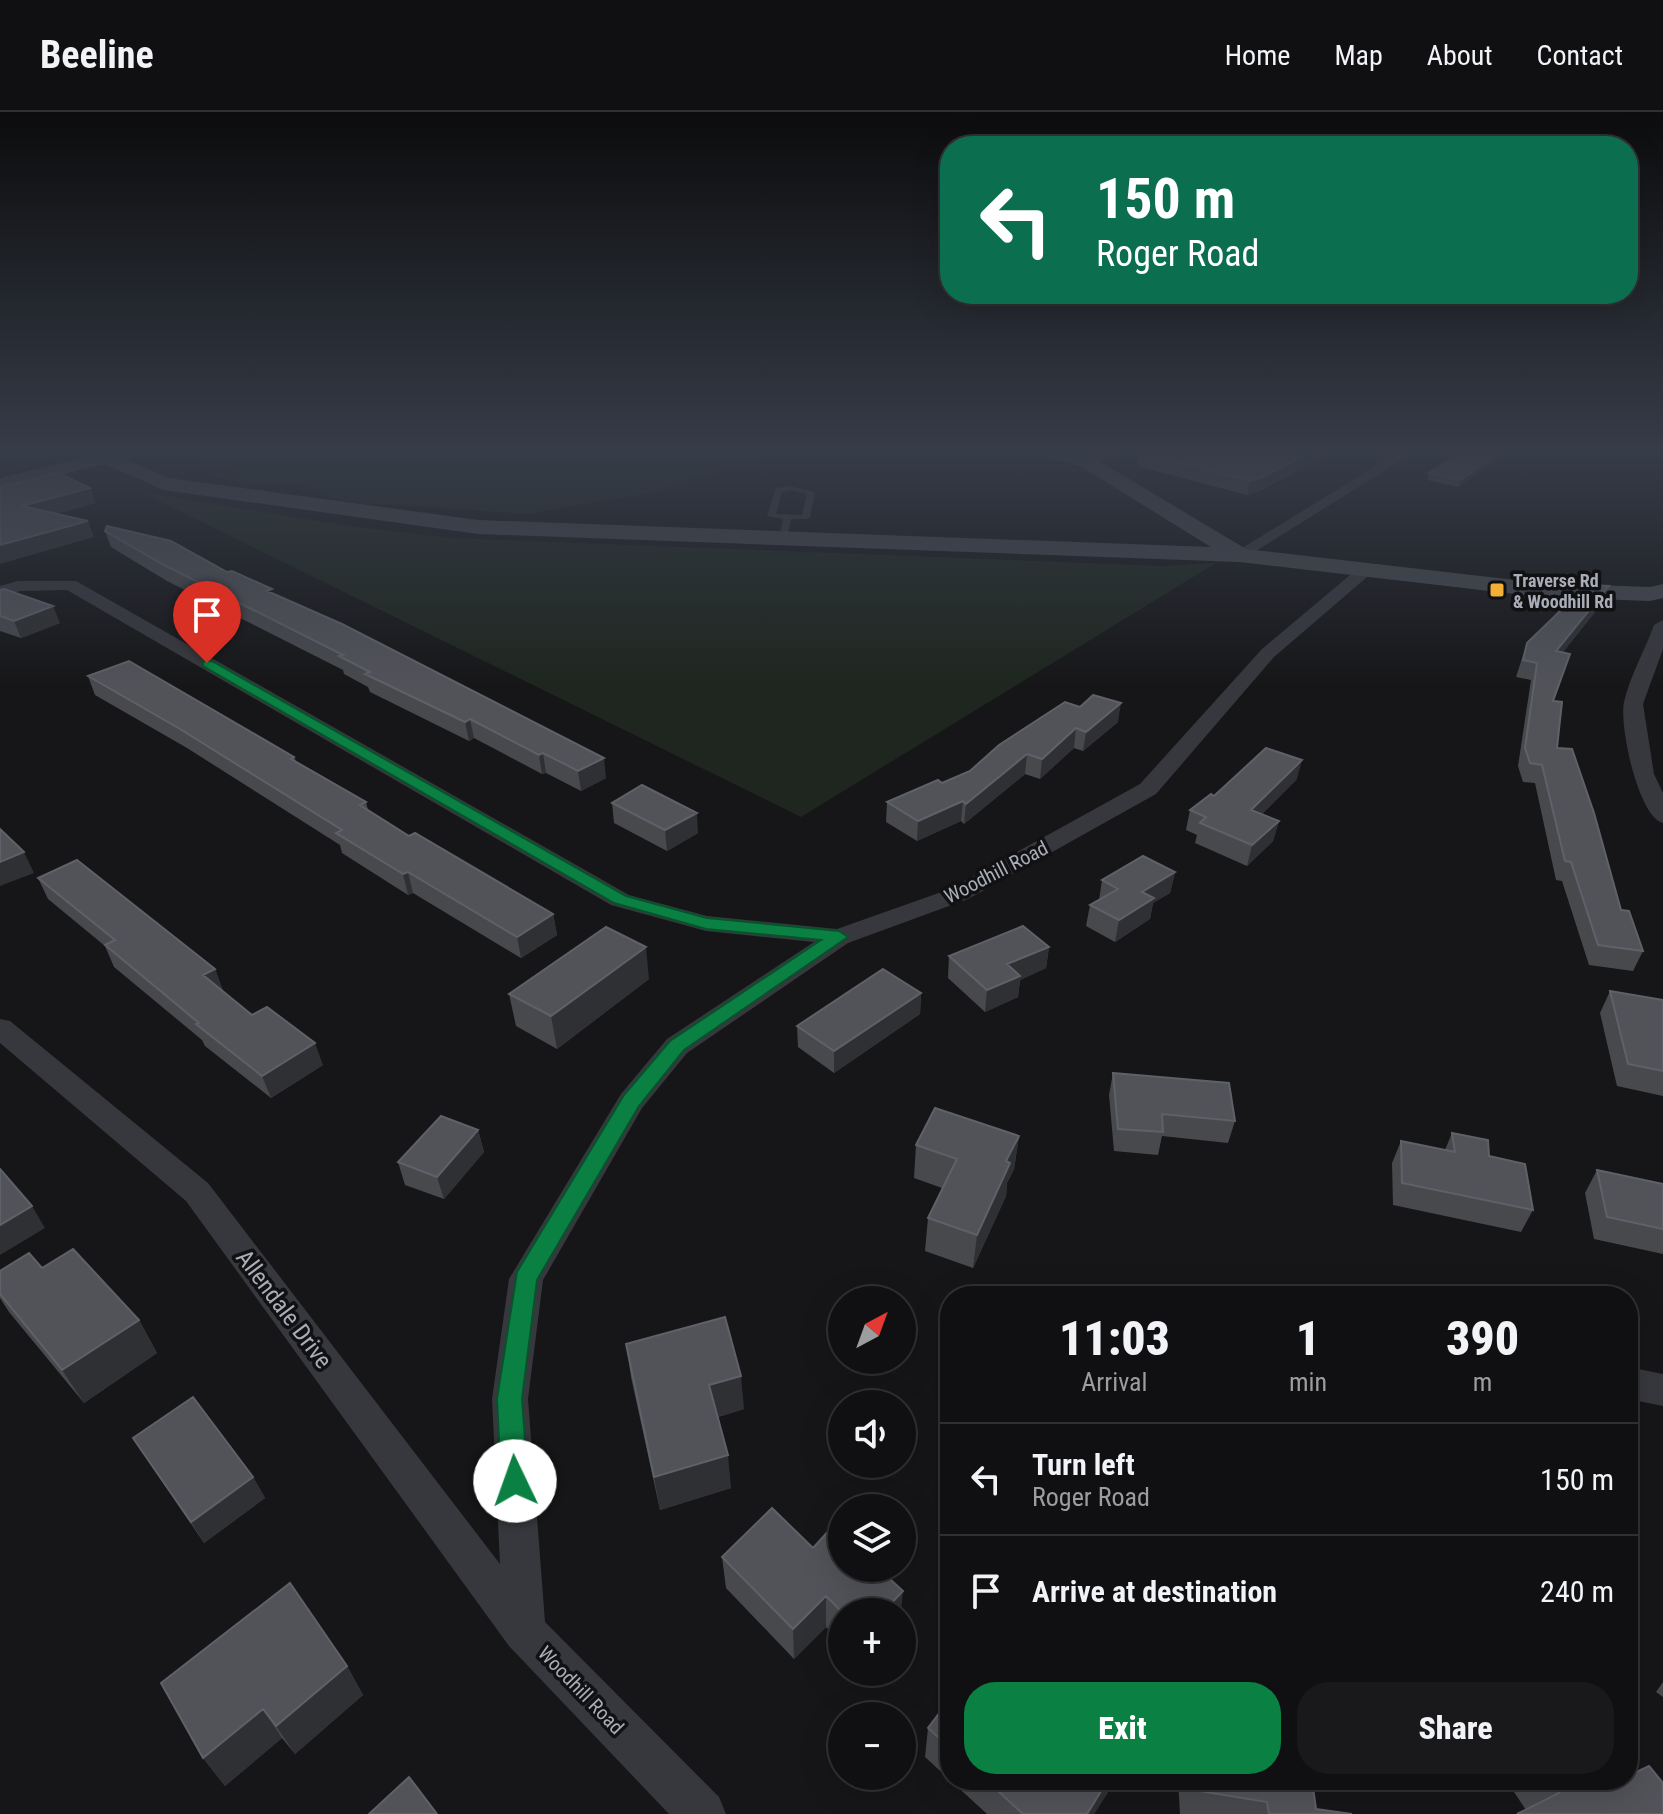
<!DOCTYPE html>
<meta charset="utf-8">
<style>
:root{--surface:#101012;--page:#19191b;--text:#f1f3f6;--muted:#9c9d9f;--line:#303032;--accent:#0b8043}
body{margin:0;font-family:"Roboto Condensed",sans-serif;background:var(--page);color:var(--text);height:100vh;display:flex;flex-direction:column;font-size:30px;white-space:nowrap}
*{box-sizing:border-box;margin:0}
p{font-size:26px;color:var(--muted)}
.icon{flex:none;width:44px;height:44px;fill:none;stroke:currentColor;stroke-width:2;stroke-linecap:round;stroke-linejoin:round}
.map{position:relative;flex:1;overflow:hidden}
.side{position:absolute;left:940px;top:1174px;width:698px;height:504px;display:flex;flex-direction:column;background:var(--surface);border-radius:32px;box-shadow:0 8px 32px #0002,0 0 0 2px var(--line)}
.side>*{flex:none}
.top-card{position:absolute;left:940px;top:24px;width:698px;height:168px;border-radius:32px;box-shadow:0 8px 32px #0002,0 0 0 2px var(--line);background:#0b6e4f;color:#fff;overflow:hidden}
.needle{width:52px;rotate:41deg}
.tools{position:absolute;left:828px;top:1174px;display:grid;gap:16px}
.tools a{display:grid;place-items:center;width:88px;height:88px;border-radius:50%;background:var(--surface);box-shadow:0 8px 32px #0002,0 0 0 2px var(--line);font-size:40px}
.pin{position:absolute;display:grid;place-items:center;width:68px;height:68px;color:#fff;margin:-82px -34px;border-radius:50% 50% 50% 0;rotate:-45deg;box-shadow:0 0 8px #0007}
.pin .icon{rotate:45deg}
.me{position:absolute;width:88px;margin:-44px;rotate:357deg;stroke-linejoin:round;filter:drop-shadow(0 0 6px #0008)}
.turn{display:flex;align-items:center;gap:28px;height:168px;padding:0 24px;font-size:36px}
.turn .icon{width:104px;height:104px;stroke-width:2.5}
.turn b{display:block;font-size:56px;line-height:68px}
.eta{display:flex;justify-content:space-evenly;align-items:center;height:136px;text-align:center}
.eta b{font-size:48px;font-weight:800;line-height:56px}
.primary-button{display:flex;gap:16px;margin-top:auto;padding:16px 24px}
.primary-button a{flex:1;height:92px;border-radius:32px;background:var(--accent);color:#fff;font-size:32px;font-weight:800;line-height:92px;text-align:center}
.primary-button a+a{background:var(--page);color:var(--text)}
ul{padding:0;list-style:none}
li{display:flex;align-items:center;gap:24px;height:112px;padding:0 24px;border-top:2px solid var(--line)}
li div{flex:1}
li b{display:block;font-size:30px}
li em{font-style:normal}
header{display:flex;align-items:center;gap:48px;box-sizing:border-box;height:112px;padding:0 40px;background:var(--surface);border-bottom:2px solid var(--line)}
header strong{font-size:38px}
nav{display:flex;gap:44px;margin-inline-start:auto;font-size:28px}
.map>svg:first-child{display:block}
.green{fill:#1e261f}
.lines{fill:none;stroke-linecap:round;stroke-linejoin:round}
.lane{fill:#37383d;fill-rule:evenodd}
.street{fill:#37383d;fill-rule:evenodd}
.secondary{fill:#45474d;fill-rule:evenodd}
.wall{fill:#47494d}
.shaded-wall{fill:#2f3033}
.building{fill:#525359;stroke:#5f6168;stroke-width:2}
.route{fill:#0b8043;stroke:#07532c;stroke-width:2}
.poi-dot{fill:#f2b134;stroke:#111113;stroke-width:3}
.labels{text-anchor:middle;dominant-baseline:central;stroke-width:7;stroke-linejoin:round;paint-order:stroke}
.far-poi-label{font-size:18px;font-weight:bold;fill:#a8adb8;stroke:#111113;text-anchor:start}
.street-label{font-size:20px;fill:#a8adb8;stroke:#111113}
.near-street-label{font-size:24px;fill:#a8adb8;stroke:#111113}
</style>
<header>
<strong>Beeline</strong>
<nav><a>Home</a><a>Map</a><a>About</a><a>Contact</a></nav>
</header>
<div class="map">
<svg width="1663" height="1702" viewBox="0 0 1663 1702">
<rect width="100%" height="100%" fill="#161618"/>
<path class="green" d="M0 337H107L0 363Z
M170 337H816L704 364 660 379 529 402 358 391 331 386 305 372H250L211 364 216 361H238L224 353 158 347Z
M141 380 349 414 451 426 1162 454 1216 451 801 705Z"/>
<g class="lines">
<path class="lane" d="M790 374 815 380 810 405 806 407H791L787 426 783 429 779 426 783 407 767 404 776 376ZM790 378 807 382 802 403 776 402 782 380Z"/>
<path class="street" d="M1104 337H1122L1092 353 1080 350Z
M1403 337H1419L1245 446H1233L1231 443Z
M1368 451 1376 456 1374 459 1274 545 1156 682 968 787 848 831 687 941 642 996 543 1168 528 1287 545 1510 719 1685 726 1702H669L509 1534 186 1089 0 931V907L10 909 208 1071 500 1452 492 1287 509 1167 621 982 667 927 814 830 706 819 611 793 67 478 20 479 0 485V474L18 469H76L629 783 707 804 837 817 950 777 1140 672 1262 537 1362 453Z
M1663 508V537L1643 592 1654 662 1663 681V711C1638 705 1619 613 1624 590 1630 564 1645 538 1654 513Z
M1628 1255 1663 1262V1294L1628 1287Z"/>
<path class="secondary" d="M117 337H137L136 344 125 347 169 366 478 408 1211 435 1080 354 1028 341 1025 337H1059L1094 346 1246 437 1541 471 1650 475 1663 472V486L1650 489 1541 485 1239 450 478 422 164 378 104 352 0 378V366Z"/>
</g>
<path class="wall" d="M1147 337H1338L1260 379 1247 383 1137 354 1139 341Z
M1466 337H1512L1458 375 1427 368 1429 361Z
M105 419 227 460 273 482 606 666 581 679 546 661 542 662 474 626 469 629 370 580 368 575 344 562 343 558 167 469 111 435Z
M1609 474 1603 490 1563 540 1553 589 1557 636 1621 798 1643 839 1633 859 1589 853 1562 769 1556 768 1535 671 1523 670 1518 654 1531 568 1516 565 1527 531Z
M0 478 60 511 21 526 0 519Z
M88 564 294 645 296 649 366 690 368 698 409 724 553 802 557 823 521 846 413 781 408 783 342 741 340 733 187 636 95 583Z
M1065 590 1118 610 1083 639 1074 636 1040 667 1025 662 964 712 961 709 917 729 886 710 887 690 942 671 970 659Z
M1297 667 1262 702 1279 709 1273 729 1247 754 1195 731 1197 723 1186 718 1190 698 1214 684Z
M612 691 698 721 667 739 614 711Z
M1175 760 1170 781 1153 791 1150 807 1115 830 1086 814 1090 793 1099 788 1102 768Z
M38 766 215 857 223 879 252 903 323 953 271 986 205 934 202 928 114 855 105 834 48 787Z
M1049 835 1046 856 1020 868 1018 885 985 900 948 866 949 844Z
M649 867 557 937 516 914 509 882Z
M1610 879 1663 888V984L1617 974 1600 901Z
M921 881 920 902 834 961 798 935 797 914Z
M1113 961 1235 1009 1228 1031 1162 1024 1158 1043 1114 1039 1109 983Z
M478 1018 484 1040 444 1087 405 1073 398 1050Z
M1452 1021 1533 1098 1521 1120 1393 1093 1392 1051 1401 1029 1445 1038Z
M1019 1024 1014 1057 1007 1071 1006 1084 973 1156 925 1139 928 1106 942 1076 914 1066 916 1033Z
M1597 1058 1663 1072V1142L1594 1127 1585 1081Z
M0 1159 139 1208 157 1241 84 1291 9 1200 0 1186Z
M626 1232 744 1297 718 1305 731 1376 660 1398 631 1265Z
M133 1326 253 1365 265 1386 204 1431Z
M772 1396 842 1500V1531L826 1515 794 1547 726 1476 722 1445Z
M347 1554 363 1583 295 1642 282 1626 225 1674 203 1646Z
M1663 1570V1585L1656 1580Z
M950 1587V1668L925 1645 928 1616Z
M950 1668H1113L1110 1677 1094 1702H987Z
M1178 1668H1312L1316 1697 1352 1702H1180Z
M1506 1668H1604L1608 1674 1526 1698Z"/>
<path class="shaded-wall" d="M1317 337H1338L1260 379 1247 383 1250 369Z
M1505 337H1512L1458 375 1460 368Z
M90 376 96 391 28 410 22 394Z
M88 409 94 425 0 452V433Z
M1609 474 1603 490 1550 556 1556 539Z
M53 494 60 511 21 526 14 509Z
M1121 591 1118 610 1083 639 1086 620Z
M470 607 474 626 469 629 465 610Z
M1076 616 1074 636 1040 667 1042 647Z
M543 641 546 661 542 662 539 643Z
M1027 642 1025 662 964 712 966 692Z
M604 646 606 666 581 679 578 659Z
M1302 648 1297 667 1246 718 1251 698Z
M963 689 961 709 917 729 918 709Z
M697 701 698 721 667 739 665 718Z
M1279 709 1273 729 1247 754 1252 733Z
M24 740 34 761 0 774V750Z
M408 760 413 781 408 783 403 762Z
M1175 760 1170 781 1153 791 1150 807 1115 830 1119 808 1142 780Z
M553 802 557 823 521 846 517 825Z
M646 835 649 867 557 937 551 904Z
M1049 835 1046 856 1020 868 1018 885 985 900 987 878 1007 852Z
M215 857 223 879 203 863Z
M921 881 920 902 834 961V939Z
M315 931 323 953 271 986 262 964Z
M478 1018 484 1040 444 1087 437 1065Z
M1019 1024 1014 1057 1007 1071 1006 1084 973 1156 977 1123 1006 1049Z
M32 1094 45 1116 0 1143V1113Z
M139 1208 157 1241 84 1291 62 1258Z
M741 1264 744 1297 713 1306 709 1273Z
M728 1343 731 1376 660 1398 654 1365Z
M253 1365 265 1386 204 1431 191 1410Z
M903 1479 901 1500H883Z
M826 1484V1515L794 1547 793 1517Z
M347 1554 363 1583 295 1642 276 1614Z
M263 1597 282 1626 225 1674 203 1646Z
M1108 1668H1113L1110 1677 1094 1702H1087Z"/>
<path class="building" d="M1147 337H1317L1263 365 1250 369 1139 341Z
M1466 337H1505L1460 368 1429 361Z
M58 361 90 376 22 394 88 409 0 433V375Z
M107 414 171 429 227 460 232 459 272 477 267 479 342 512 604 646 578 659 543 641 539 643 470 607 465 610 365 562 370 560 339 544 343 543 162 452 105 419Z
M1587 473 1609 474 1556 539 1570 542 1553 589 1562 590 1557 636 1572 637 1594 701 1621 798 1629 799 1643 839 1598 833 1571 750 1565 749 1542 653 1530 651 1525 636 1537 551 1523 548 1527 531Z
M4 477 53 494 14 509 0 504V478Z
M129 549 294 645 291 647 366 690 360 693 409 724 415 721 553 802 517 825 408 760 403 762 336 721 342 718 180 617 88 564Z
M1093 583 1121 591 1086 620 1076 616 1042 647 1027 642 966 692 963 689 918 709 887 690 938 668 942 671 970 659 999 633 1065 590 1080 595Z
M1266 636 1302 648 1251 698 1279 709 1252 733 1200 711 1206 705 1190 698 1211 682 1214 684Z
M642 673 697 701 665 718 612 691Z
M0 717 24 740 0 750Z
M1143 744 1175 760 1142 780 1154 786 1119 808 1090 793 1118 777 1102 768Z
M77 748 215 857 203 863 252 903 267 895 315 931 262 964 196 912 199 911 105 833 115 828 38 766Z
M1023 814 1049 835 1007 852 1020 864 987 878 949 844Z
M606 815 646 835 551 904 509 882Z
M883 857 921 881 834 939 797 914Z
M1610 879 1663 888V959L1628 952Z
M1113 961 1229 971 1235 1009 1162 1002 1163 1020 1118 1017Z
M935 996 1019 1024 1006 1049 1010 1051 977 1123 928 1106 957 1047 916 1033Z
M441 1004 478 1018 437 1065 398 1050Z
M1452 1021 1488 1028 1489 1044 1525 1052 1533 1098 1402 1071 1401 1029 1455 1040Z
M0 1057 32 1094 0 1113Z
M1597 1058 1663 1072V1117L1607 1105Z
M73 1137 139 1208 62 1258 0 1182V1159L29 1141 42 1156Z
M725 1205 741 1264 709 1273 728 1343 654 1365 626 1232Z
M193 1285 253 1365 191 1410 133 1326Z
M772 1396 813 1436 842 1404V1456H878L903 1479 883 1500H842L826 1484 793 1517 722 1445Z
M290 1471 347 1554 276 1614 263 1597 203 1646 161 1571Z
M950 1587V1636L928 1616Z
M1649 1654 1663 1671V1702H1517L1559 1681 1549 1668H1604L1608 1674 1620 1668H1628V1664Z
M409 1665 437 1702H369Z
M986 1668H1108L1087 1702H1023Z
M1192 1668H1312L1316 1697 1352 1702H1269L1267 1690 1193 1678Z"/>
<linearGradient id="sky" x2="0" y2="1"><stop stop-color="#0c0c0d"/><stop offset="0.59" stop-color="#363c48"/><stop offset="1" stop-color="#363c48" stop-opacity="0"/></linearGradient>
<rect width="1663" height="575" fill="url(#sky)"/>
<path class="route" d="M203 549H212L626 784 707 806 839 819 848 825 684 938 639 994 537 1168 522 1287 528 1369 524 1378 515 1381 505 1378 501 1369 497 1287 517 1160 624 983 670 929 821 828 706 817 614 791 203 554Z"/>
<rect class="poi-dot" x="1489" y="470" width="16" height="16" rx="4"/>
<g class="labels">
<g class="far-poi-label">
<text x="1513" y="468">Traverse Rd<tspan x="1513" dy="21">&amp; Woodhill Rd</tspan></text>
</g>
<g class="street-label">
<text transform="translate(996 760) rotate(-27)">Woodhill Road</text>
<text transform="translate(581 1578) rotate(46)">Woodhill Road</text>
</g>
<g class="near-street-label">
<text transform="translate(284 1197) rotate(53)">Allendale Drive</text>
</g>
</g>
</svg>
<div class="tools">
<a><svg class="needle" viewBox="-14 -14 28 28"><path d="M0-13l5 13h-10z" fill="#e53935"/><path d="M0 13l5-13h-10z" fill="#9c9d9f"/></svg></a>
<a><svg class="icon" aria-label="sound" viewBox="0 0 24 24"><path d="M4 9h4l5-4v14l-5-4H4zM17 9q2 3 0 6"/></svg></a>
<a><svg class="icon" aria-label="layers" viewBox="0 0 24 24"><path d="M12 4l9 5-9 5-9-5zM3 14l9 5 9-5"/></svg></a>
<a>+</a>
<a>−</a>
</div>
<div class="pin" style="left:207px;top:551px;background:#d93025"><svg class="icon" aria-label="arrive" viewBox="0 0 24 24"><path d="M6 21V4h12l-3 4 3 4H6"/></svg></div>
<svg class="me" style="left:515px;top:1369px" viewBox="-20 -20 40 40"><circle r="19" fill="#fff"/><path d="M0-13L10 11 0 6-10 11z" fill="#0b8043"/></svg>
<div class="top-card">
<div class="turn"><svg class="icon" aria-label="left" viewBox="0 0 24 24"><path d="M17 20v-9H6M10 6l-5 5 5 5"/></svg><div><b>150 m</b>Roger Road</div></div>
</div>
<section class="side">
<div class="eta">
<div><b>11:03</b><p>Arrival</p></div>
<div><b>1</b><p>min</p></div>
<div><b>390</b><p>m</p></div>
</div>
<ul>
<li><svg class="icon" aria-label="left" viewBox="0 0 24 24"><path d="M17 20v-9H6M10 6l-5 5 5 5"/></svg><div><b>Turn left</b><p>Roger Road</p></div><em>150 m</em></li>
<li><svg class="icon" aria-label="arrive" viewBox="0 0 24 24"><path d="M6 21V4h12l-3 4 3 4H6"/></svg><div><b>Arrive at destination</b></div><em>240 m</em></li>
</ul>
<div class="primary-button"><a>Exit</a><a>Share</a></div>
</section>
</div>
